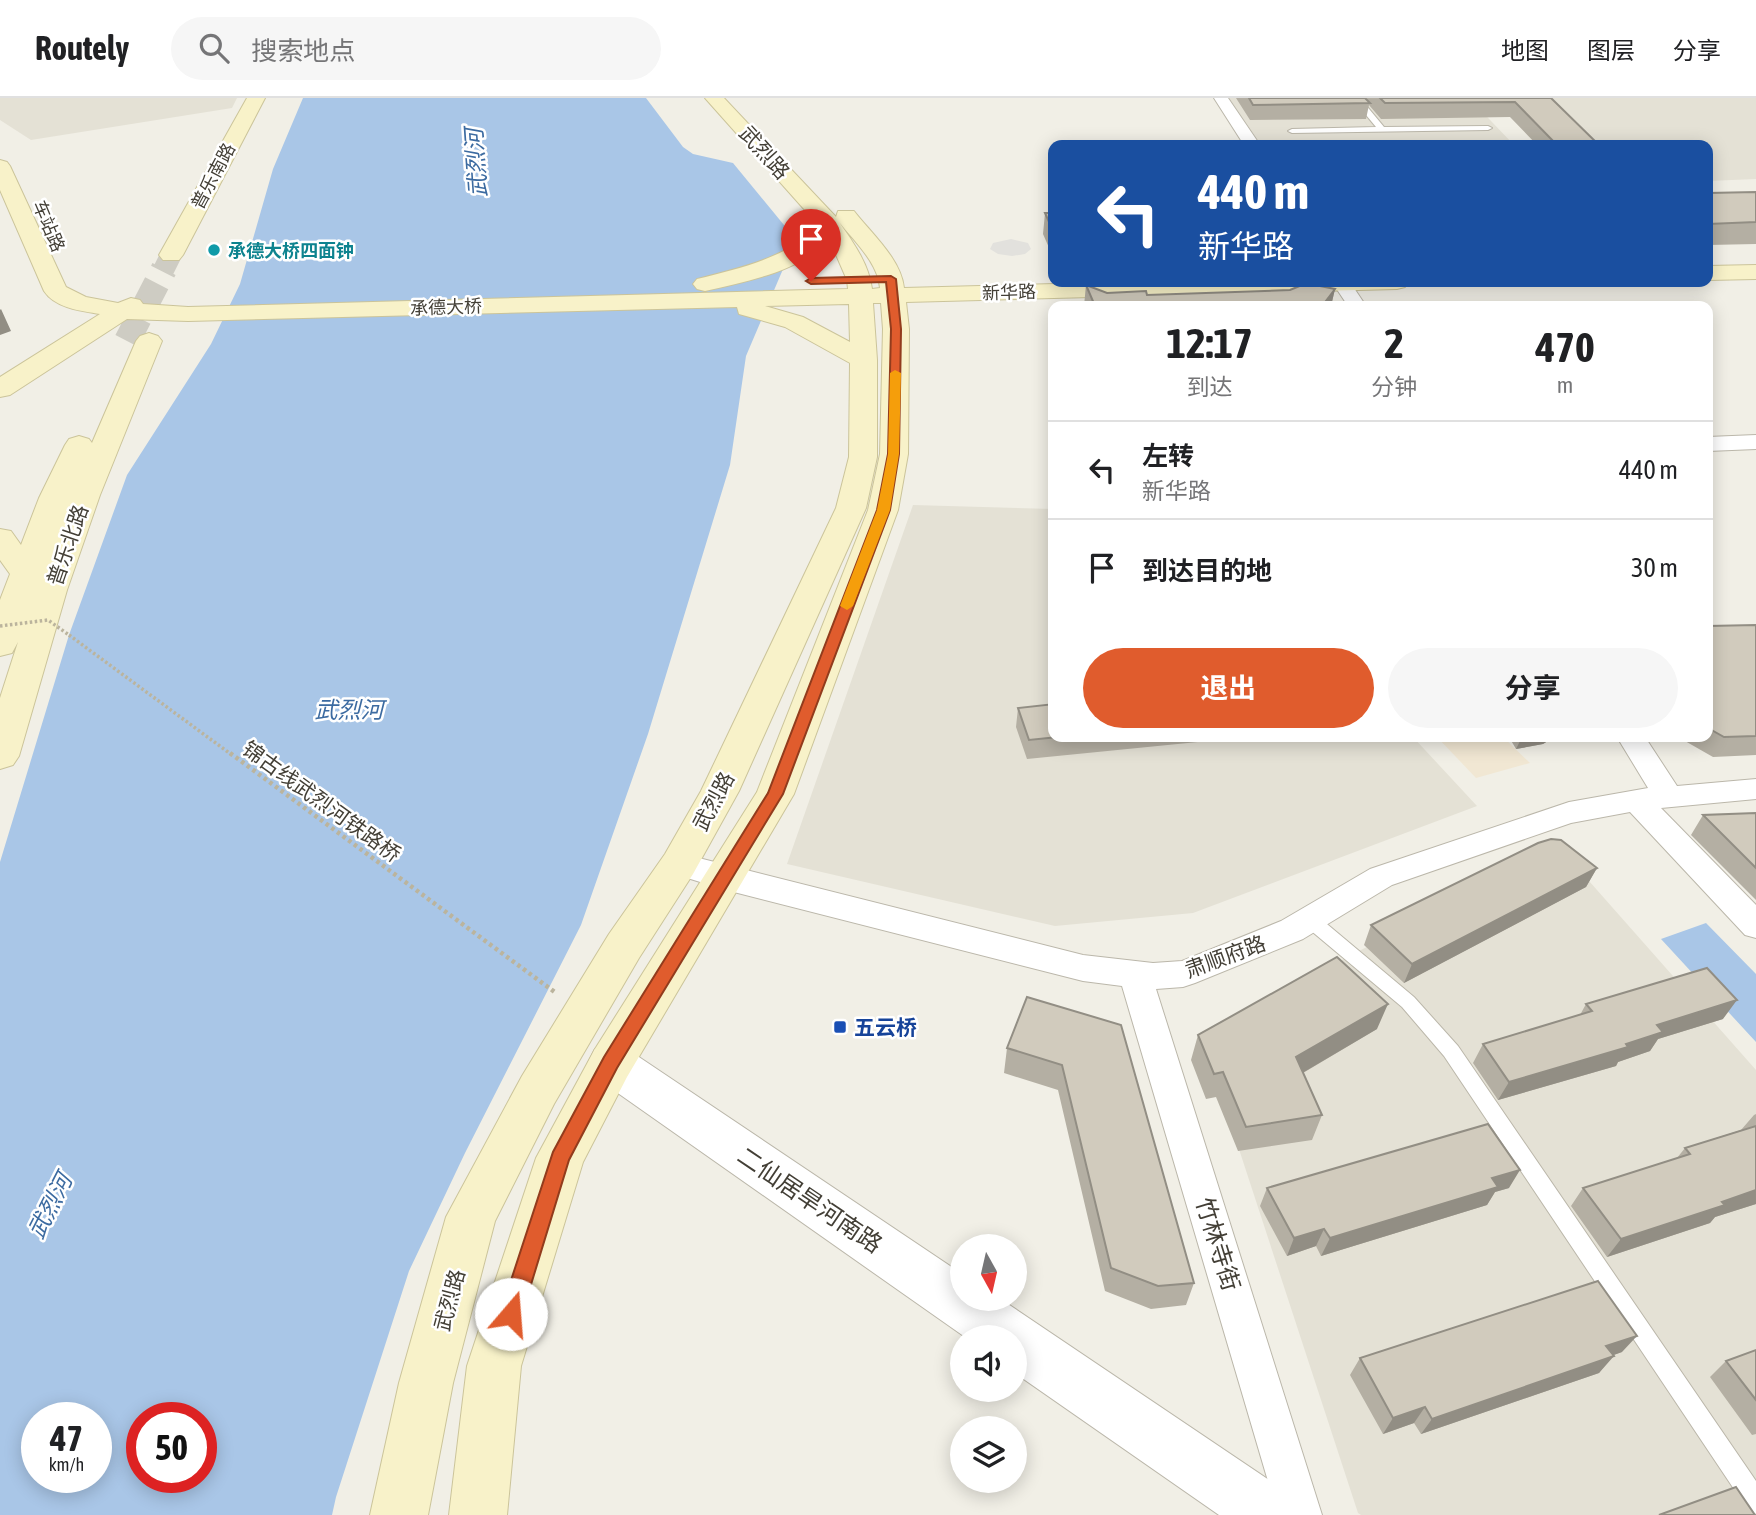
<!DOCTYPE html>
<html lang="zh">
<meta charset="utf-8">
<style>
:root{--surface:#fff;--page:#f6f6f6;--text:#202124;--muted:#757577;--line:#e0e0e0;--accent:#e05c2d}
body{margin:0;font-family:"Asap Condensed","Noto Sans SC",sans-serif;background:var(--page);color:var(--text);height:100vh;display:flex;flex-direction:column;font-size:26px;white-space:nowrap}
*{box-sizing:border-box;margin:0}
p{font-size:23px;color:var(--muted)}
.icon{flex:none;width:38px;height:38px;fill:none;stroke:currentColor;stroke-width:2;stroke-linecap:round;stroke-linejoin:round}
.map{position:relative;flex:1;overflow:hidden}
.details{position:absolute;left:1048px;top:203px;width:665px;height:441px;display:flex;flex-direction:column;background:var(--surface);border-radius:14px;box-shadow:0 4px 18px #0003}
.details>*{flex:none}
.banner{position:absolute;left:1048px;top:42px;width:665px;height:147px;border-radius:14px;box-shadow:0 4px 18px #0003;background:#1a4fa0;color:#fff;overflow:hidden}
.needle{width:46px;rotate:172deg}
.tools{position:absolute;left:950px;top:1136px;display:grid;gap:14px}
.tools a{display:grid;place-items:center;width:77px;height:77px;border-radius:50%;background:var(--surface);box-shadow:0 4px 18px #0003;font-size:35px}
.speed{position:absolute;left:21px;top:1304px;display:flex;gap:14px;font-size:35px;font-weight:700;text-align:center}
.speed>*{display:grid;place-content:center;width:91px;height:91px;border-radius:50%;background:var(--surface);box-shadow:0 4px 18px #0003;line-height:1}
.speed small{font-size:18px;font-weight:400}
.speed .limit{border:10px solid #d22;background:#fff;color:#111}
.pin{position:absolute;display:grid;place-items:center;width:60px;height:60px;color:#fff;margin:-72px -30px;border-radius:50% 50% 50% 0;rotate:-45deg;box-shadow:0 0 7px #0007}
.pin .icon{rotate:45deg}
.me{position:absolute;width:77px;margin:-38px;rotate:18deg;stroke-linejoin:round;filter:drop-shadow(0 0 5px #0008)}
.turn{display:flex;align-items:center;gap:24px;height:147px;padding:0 35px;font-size:32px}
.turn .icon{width:91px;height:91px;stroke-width:2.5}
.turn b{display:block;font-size:49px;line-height:60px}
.eta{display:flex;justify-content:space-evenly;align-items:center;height:119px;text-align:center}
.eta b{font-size:42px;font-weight:700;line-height:49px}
.primary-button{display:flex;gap:14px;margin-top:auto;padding:14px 35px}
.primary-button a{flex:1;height:80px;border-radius:42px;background:var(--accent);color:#fff;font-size:28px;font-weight:700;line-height:80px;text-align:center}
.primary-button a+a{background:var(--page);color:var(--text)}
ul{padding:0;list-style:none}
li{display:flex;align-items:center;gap:21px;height:98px;padding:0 35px;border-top:2px solid var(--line)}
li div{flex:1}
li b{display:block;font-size:26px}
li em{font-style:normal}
header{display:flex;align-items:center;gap:42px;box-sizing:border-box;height:98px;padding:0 35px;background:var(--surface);border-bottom:2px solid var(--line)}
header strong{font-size:33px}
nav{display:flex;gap:38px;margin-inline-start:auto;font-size:24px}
.search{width:490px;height:63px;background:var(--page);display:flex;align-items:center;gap:18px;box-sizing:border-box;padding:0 24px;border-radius:38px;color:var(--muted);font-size:26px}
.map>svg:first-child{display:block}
.residential{fill:#e4e1d5}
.commercial{fill:#f1e7d3}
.parking{fill:#e2e1dd}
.water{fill:#a9c6e7;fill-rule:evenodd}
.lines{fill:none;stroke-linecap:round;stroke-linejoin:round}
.secondary-tunnel-far1{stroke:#ceccc3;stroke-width:21;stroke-dasharray:21 10;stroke-linecap:butt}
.secondary-tunnel{stroke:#ceccc3;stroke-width:26;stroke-dasharray:26 13;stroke-linecap:butt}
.service-casing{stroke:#bbb7aa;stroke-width:2}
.minor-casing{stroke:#bbb7aa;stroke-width:2}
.tertiary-casing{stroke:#bbb7aa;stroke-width:2}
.secondary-casing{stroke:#cbc49a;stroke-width:2}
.path-far1{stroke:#bbb49d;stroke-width:3.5;stroke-dasharray:2.5 2.5;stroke-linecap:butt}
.path{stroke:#bbb49d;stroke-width:4.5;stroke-dasharray:3.5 3.5;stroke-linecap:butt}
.service{fill:#fff;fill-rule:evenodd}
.minor{fill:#fff;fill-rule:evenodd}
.tertiary{fill:#fff;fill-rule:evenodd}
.secondary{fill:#f8f2c9;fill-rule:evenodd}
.path-bridge{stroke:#bbb49d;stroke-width:3.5;stroke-dasharray:2.5 2.5;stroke-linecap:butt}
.wall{fill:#b4afa3}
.shaded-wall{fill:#928e84}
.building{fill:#d1cbbd;stroke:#928e84;stroke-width:2}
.route{fill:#e05c2d;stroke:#923c1d;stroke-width:2}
.slow{fill:#f59e0b}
.culture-dot{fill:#0f9aa8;stroke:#fff;stroke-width:2.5}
.transit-dot{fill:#1a4fb4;stroke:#fff;stroke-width:2.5}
.labels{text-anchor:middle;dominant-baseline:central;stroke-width:5;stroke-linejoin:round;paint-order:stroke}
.far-street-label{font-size:18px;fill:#433f36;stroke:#fff}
.far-culture-label{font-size:18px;font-weight:bold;fill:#0d838f;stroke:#fff;text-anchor:start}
.street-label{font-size:21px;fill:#433f36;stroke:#fff}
.transit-label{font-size:21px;font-weight:bold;fill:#164399;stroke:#fff;text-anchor:start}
.water-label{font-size:23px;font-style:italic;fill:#3c6ba1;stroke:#fff}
.near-street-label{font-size:24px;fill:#433f36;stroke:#fff}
</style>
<header>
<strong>Routely</strong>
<div class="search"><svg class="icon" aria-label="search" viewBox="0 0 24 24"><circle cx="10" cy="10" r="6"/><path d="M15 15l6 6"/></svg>搜索地点</div>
<nav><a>地图</a><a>图层</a><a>分享</a></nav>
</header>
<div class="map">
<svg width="1756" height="1417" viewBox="0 0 1756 1417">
<rect width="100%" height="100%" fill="#f1efe6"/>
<path class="residential" d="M0 0H237L232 10 31 42 0 22Z
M1229 0H1469L1514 47H1261Z
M1535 0H1756V81L1708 83V47H1585Z
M913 407 1053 411 1054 639H1413L1477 708 1193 815 1055 828 787 766Z
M1559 749 1756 972V1417H1361L1358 1415 1201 935Z"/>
<path class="commercial" d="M1437 639H1503L1530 665 1476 680Z"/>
<path class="parking" d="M1011 141 1028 145 1031 151 1025 156 1012 158 998 156 990 151 993 145Z"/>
<path class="water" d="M303 0H646L683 49 693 56 733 65 793 138 792 150 746 258 730 367 648 636 581 827 465 1055 409 1173 336 1399 332 1417H0V764L69 537 127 377 211 246 240 186 273 71ZM37 1320H96V1379H37ZM142 1320H201V1379H142Z
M1706 825 1756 876V944L1661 841Z"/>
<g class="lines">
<path class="secondary-tunnel-far1" d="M163 173 171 157"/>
<path class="secondary-tunnel" d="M127 243 164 171"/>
<defs>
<path id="service" d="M1352 0H1360L1384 29 1488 28 1492 30 1488 32 1292 35 1288 33 1292 31 1376 29Z
M1309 814 1315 816 1414 899 1458 948 1756 1383V1416L1748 1412 1444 958 1402 909 1303 826 1300 821 1303 816Z"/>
<path id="minor" d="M1214 0H1228L1260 47H1244Z
M1332 184H1350L1366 208H1348Z
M1756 337V351L1708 353V339Z
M1617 639H1645L1677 688 1756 681V701L1661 710 1756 807V840L1745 837 1630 714 1571 725 1392 787 1303 841 1195 885 1183 889 1156 891 1322 1417H1278L1122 888 1083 883 726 792 668 774 664 766 668 758 679 755 1083 857 1153 865 1182 863 1281 823 1370 771 1569 704 1648 690Z"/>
<path id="tertiary" d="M611 946 627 951 962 1176V1200H999L1290 1396 1298 1417H1219L1015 1275V1239H965L595 979 588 965 595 951Z"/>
<path id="secondary" d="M247 0H265L183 157 179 162H163L159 157Z
M705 0H724L836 119 838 113H854C871 135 901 161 904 190L1133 184H1409L1405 189 1397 191 906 204 909 231 908 356 898 412 794 696 627 979 583 1064 521 1268 507 1417H449L467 1268 536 1060 595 951 757 694 868 412 880 356 883 231 881 205H873L877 262V359L866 410 739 693 693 776 639 860 554 1006 495 1123 453 1285 428 1417H370L399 1285 446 1119 522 978 609 836 665 756 701 693 836 410 849 359 850 265 785 229 739 216 737 209 188 223 127 221 10 297 0 299V279L100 216C81 213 55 210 44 193L0 92V62L7 64 10 68 66 189 86 199 118 205 131 200 140 202 143 206 188 209 848 191 847 182 830 143C796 174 749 183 705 193L697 191 693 186 697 181C742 170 784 160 820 129ZM839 124C855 144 878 165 880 190L872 191C869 166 853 144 839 124ZM849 206 850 244 803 219 765 208Z
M1756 167V181L1708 182V168Z
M149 235 158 238 162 243 100 397 67 492 19 658 13 667 0 671V600L18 544 12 555 0 558V502L10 476 0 462V431L11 433 21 447 39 400 65 347 69 341 79 338 89 341 92 345 136 243 140 238Z"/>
</defs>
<use href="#service" class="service-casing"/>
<use href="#minor" class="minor-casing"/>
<use href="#tertiary" class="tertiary-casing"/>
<use href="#secondary" class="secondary-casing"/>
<path class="path-far1" d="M69 537 232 657"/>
<path class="path" d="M230 655 556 895"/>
<use href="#service" class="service"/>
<use href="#minor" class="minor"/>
<use href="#tertiary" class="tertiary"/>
<use href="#secondary" class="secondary"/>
<path class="path-bridge" d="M0 528 48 522 69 537"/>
</g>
<path class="wall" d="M1236 0H1551L1599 47H1537L1510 19 1381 21 1369 7 1366 21 1250 22Z
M1756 94V146L1708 147V95Z
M1045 115H1054V161L1043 136Z
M1086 187 1107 195 1147 197 1335 191 1331 208H1084Z
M1052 502H1054V536L1050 522Z
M1756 527V657L1713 659 1678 639H1708V528Z
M1018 610 1054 639H1248L1027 661 1016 629Z
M1509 639H1554L1543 646 1516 651Z
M1756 715V802L1691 737 1703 717Z
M1597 770 1586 789 1404 885 1364 847 1371 827Z
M1027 899 1194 1185 1186 1207 1151 1211 1105 1193 1058 992 1004 975 1007 950Z
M1586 906 1723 921 1658 941 1650 953 1618 964 1616 968 1498 1002 1473 965 1483 946 1580 917Z
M1377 931 1303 975 1322 1017 1312 1042 1238 1053 1216 999 1206 1001 1191 962 1198 937Z
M1756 1016V1106L1715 1119 1710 1125 1607 1159 1571 1108 1583 1090 1677 1060 1685 1050 1741 1032 1754 1017Z
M1267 1090H1509L1495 1094 1487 1107 1321 1158 1316 1148 1287 1158 1260 1108Z
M1756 1252V1336L1752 1337 1710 1279 1726 1263Z
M1622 1254 1613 1257 1599 1275 1421 1336 1414 1325 1383 1336 1350 1277 1360 1260Z"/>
<path class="shaded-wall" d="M1335 191 1331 208H1323Z
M1 211 11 233 0 237V212Z
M1522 639H1554L1543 646 1516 651Z
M1597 770 1586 789 1404 885 1412 866Z
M1737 902 1723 921 1658 941 1650 953 1618 964 1616 968 1498 1002 1509 984 1626 946 1657 927Z
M1388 906 1377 931 1287 984 1296 959Z
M1520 1072 1509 1090 1495 1094 1487 1107 1321 1158 1330 1140 1492 1080Z
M1756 1092V1106L1715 1119 1710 1125 1607 1159 1621 1141Z
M1324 1131 1316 1148 1287 1158 1294 1140Z
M1637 1238 1622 1254 1592 1265 1606 1248Z
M1614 1258 1599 1275 1421 1336 1432 1321Z
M1425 1309 1414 1325 1383 1336 1393 1320Z"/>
<path class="building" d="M1249 0H1365L1370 5 1253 7Z
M1380 0H1551L1599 47H1557L1515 4 1385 5Z
M1756 94V124L1708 126V95Z
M1045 115H1054V135Z
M1086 187 1107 195 1146 193 1147 197 1290 192 1302 187H1315L1335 191 1323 207 1324 208H1095Z
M1756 527V638L1724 639 1708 630V528Z
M1054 606V639H1058L1029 642 1018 610Z
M1756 715V770L1703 717Z
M1551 741 1561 742 1597 770 1412 866 1371 827 1538 745Z
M1337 859 1388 906 1296 959 1322 1017 1246 1029 1223 974 1214 976 1198 937Z
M1707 870 1737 902 1657 927 1663 934 1626 946 1628 949 1509 984 1483 946 1592 913 1586 906Z
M1027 899 1121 927 1194 1185 1158 1188 1111 1170 1062 967 1007 950Z
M1488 1026 1520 1072 1492 1080 1498 1089 1330 1140 1324 1131 1294 1140 1267 1090Z
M1756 1028V1092L1722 1104 1725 1107 1621 1141 1583 1090 1690 1056 1685 1050Z
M1598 1183 1637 1238 1606 1248 1614 1258 1432 1321 1425 1309 1393 1320 1360 1260Z
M1756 1252V1302L1726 1263Z
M1736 1389 1755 1417H1659Z"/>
<path class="route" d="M891 178 896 181 901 231 899 356 890 412 783 696 617 970 569 1062 522 1216 518 1224 511 1227 503 1224 500 1216 553 1054 604 959 768 695 877 412 888 356 891 231 886 184 811 186 806 183 811 180Z"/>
<path class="slow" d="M895 272 901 275 899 356 890 412 853 508 847 512 840 508 877 412 888 356 890 275Z"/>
<circle class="culture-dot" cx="214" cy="152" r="7"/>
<rect class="transit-dot" x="833" y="922" width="14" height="14" rx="3.5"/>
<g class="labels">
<g class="far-street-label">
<text transform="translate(213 78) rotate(-62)">普乐南路</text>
<text transform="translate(49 128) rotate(67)">车站路</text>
<text transform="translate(1009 194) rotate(-2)">新华路</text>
<text transform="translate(446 209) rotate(-2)">承德大桥</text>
</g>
<g class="far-culture-label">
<text x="228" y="152">承德大桥四面钟</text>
</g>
<g class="street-label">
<text transform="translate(765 54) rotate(48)">武烈路</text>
<text transform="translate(67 447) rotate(-71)">普乐北路</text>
<text transform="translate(322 703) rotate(36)">锦古线武烈河铁路桥</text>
<text transform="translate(713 703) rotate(-62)">武烈路</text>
<text transform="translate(1225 858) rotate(-20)">肃顺府路</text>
<text transform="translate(449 1202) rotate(-75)">武烈路</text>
</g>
<g class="transit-label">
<text x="854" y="929">五云桥</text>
</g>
<g class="water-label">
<text transform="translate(476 65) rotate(-94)">武烈河</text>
<text x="349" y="612">武烈河</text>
<text transform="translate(50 1108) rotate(-63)">武烈河</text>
</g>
<g class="near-street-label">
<text transform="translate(810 1102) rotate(34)">二仙居旱河南路</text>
<text transform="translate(1218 1146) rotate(73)">竹林寺街</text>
</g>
</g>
</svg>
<div class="tools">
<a><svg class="needle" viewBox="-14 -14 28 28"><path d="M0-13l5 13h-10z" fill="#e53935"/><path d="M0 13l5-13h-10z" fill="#757577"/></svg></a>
<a><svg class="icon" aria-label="sound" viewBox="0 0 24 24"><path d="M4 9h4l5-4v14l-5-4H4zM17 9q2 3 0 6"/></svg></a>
<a><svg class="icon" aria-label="layers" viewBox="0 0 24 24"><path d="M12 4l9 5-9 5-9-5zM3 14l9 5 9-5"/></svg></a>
</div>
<div class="speed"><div>47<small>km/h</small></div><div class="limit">50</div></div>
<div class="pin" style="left:811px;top:183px;background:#d93025"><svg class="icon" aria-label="arrive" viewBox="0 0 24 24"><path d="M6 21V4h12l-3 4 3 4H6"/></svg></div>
<svg class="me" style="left:511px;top:1216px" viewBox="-20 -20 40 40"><circle r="19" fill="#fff"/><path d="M0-13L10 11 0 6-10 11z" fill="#e05c2d"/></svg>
<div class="banner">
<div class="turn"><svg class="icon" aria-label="left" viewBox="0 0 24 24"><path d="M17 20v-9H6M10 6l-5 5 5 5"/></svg><div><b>440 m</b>新华路</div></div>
</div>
<section class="details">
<div class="eta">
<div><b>12:17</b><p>到达</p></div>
<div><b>2</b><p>分钟</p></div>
<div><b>470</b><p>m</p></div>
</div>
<ul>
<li><svg class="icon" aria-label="left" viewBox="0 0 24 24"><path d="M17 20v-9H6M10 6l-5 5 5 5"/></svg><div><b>左转</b><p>新华路</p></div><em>440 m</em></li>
<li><svg class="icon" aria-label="arrive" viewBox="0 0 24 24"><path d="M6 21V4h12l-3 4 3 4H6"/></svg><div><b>到达目的地</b></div><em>30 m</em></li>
</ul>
<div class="primary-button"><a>退出</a><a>分享</a></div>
</section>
</div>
